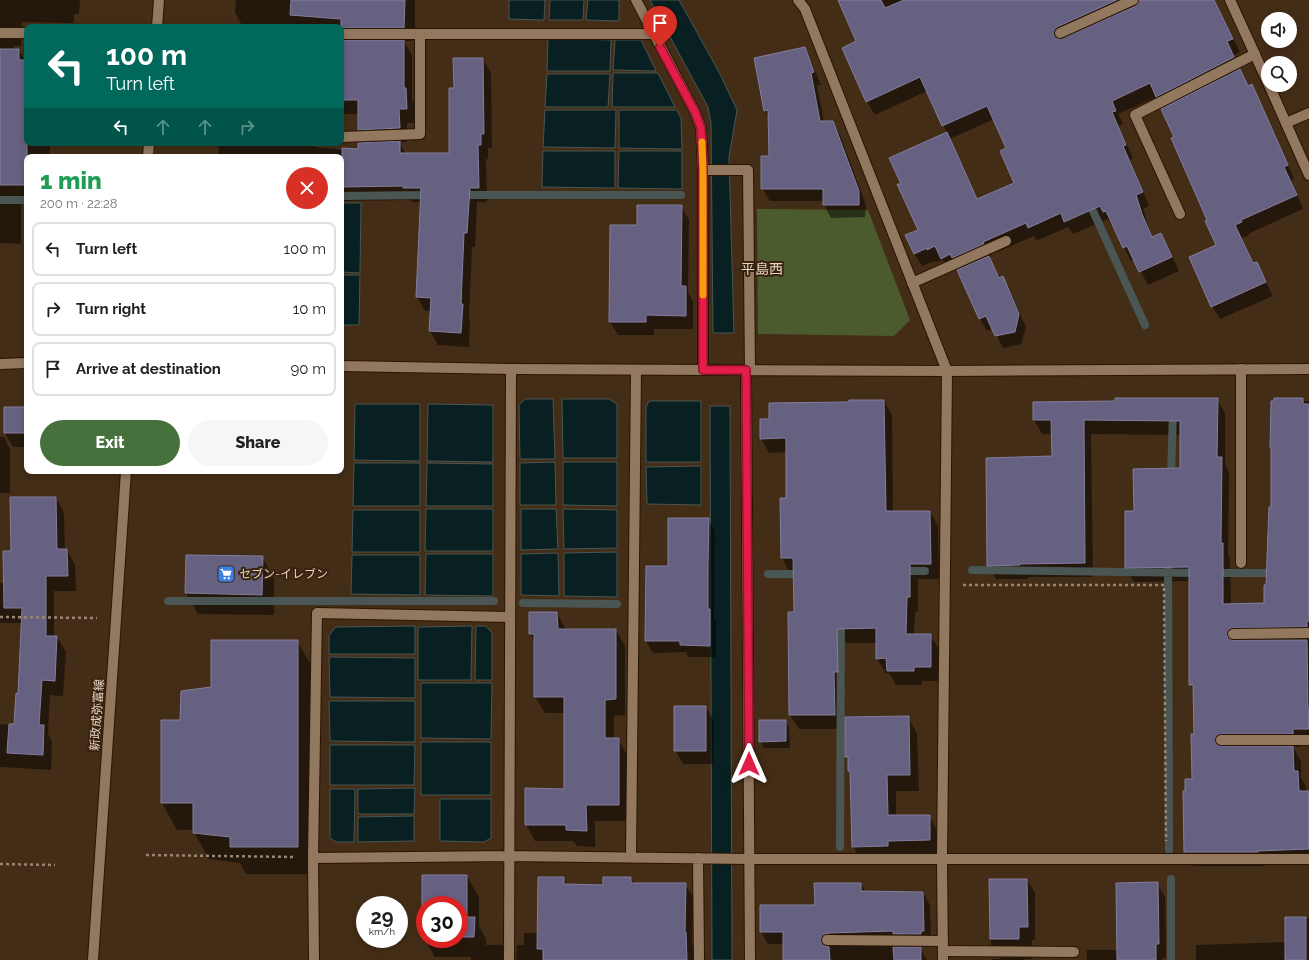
<!DOCTYPE html>
<meta charset="utf-8">
<style>
:root{--surface:#fff;--page:#f6f6f6;--text:#202124;--muted:#757577;--line:#e0e0e0;--accent:#47713c}
body{margin:0;font-family:Raleway,"Noto Sans JP",sans-serif;background:var(--page);color:var(--text);height:100vh;display:flex;flex-direction:column;font-size:15px;white-space:nowrap}
*{box-sizing:border-box;margin:0}
p{font-size:13px;color:var(--muted)}
.icon{flex:none;width:22px;height:22px;fill:none;stroke:currentColor;stroke-width:2;stroke-linecap:round;stroke-linejoin:round}
.map{position:relative;flex:1;overflow:hidden}
.drawer{position:absolute;left:24px;top:154px;width:320px;height:320px;display:flex;flex-direction:column;background:var(--surface);border-radius:8px;box-shadow:0 2px 6px #0003}
.drawer>*{flex:none}
.hud{position:absolute;left:24px;top:24px;width:320px;height:122px;border-radius:8px;box-shadow:0 2px 6px #0003;background:#00695c;color:#fff;overflow:hidden}
.buttons{position:absolute;left:1261px;top:12px;display:grid;gap:8px}
.buttons a{display:grid;place-items:center;width:36px;height:36px;border-radius:50%;background:var(--surface);box-shadow:0 2px 6px #0003;font-size:20px}
.speed{position:absolute;left:356px;top:896px;display:flex;gap:8px;font-size:20px;font-weight:700;text-align:center}
.speed>*{display:grid;place-content:center;width:52px;height:52px;border-radius:50%;background:var(--surface);box-shadow:0 2px 6px #0003;line-height:1}
.speed small{font-size:10px;font-weight:400}
.speed .limit{border:6px solid #d22;background:#fff;color:#111}
.pin{position:absolute;display:grid;place-items:center;width:34px;height:34px;color:#fff;margin:-41px -17px;border-radius:50% 50% 50% 0;rotate:-45deg;box-shadow:0 0 4px #0007}
.pin .icon{rotate:45deg}
.me{position:absolute;width:44px;margin:-22px;rotate:0deg;stroke-linejoin:round;filter:drop-shadow(0 0 3px #0008)}
.turn{display:flex;align-items:center;gap:14px;height:84px;padding:0 16px;font-size:18px}
.turn .icon{width:52px;height:52px;stroke-width:2.5}
.turn b{display:block;font-size:28px;line-height:34px}
.lanes{display:flex;align-items:center;height:38px;padding:0 16px;background:#0003;justify-content:center;gap:20px;direction:ltr}
.lanes .off{opacity:.35}
.round{display:grid;place-items:center;flex:none;width:42px;height:42px;border-radius:21px;background:var(--page)}
.summary{display:flex;align-items:center;justify-content:space-between;height:68px;padding:0 16px}
h1{font-size:24px;font-weight:800;line-height:30px;color:#1e9e55}
.action{display:flex;gap:8px;margin-top:auto;padding:8px 16px}
.action a{flex:1;height:46px;border-radius:24px;background:var(--accent);color:#fff;font-size:16px;font-weight:800;line-height:46px;text-align:center}
.action a+a{background:var(--page);color:var(--text)}
ul{padding:0;list-style:none}
li{display:flex;align-items:center;gap:12px;height:54px;margin:0 8px 6px;padding:0 8px;border:2px solid var(--line);border-radius:8px}
li div{flex:1}
li b{display:block;font-size:15px}
li em{font-style:normal}
.map>svg:first-child{display:block}
.green{fill:#4c5b2e}
.water{fill:#082021;stroke:#4a5653}
.shadow{fill:#0007;fill-rule:evenodd}
.lines{fill:none;stroke-linecap:round;stroke-linejoin:round}
.stream{stroke:#4a5653;stroke-width:8}
.building{fill:#666180;stroke:#837e9f}
.lane-casing{stroke:#2a1501;stroke-width:12}
.street-casing{stroke:#2a1501;stroke-width:12}
.secondary-casing{stroke:#2a1501;stroke-width:12}
.path{stroke:#988574;stroke-width:2.5;stroke-dasharray:3 3;stroke-linecap:butt}
.lane{stroke:#937860;stroke-width:10}
.street{stroke:#937860;stroke-width:10}
.secondary{stroke:#937860;stroke-width:10}
.route-casing{stroke:#92132f;stroke-width:10}
.route{stroke:#e11d48;stroke-width:7}
.slow{stroke:#f59e0b;stroke-width:7}
.labels{text-anchor:middle;dominant-baseline:central;stroke-width:4;stroke-linejoin:round;paint-order:stroke}
.poi-label{font-size:12px;fill:#e4d4c7;stroke:#3a230c;text-anchor:start}
.street-label{font-size:12px;fill:#e4d4c7;stroke:#3a230c}
.quarter-label{font-size:14px;fill:#e4d4c7;stroke:#3a230c}
</style>
<div class="map">
<svg width="1309" height="960" viewBox="0 0 1309 960">
<rect width="100%" height="100%" fill="#442d17"/>
<path class="green" d="M757 209 868 210 910 320 894 336 758 334Z"/>
<path class="water" d="M509 0H545L544 20 509 19Z
M550 0H584L583 20H549Z
M588 0H619V21L586 20Z
M650 0H679L720 74 737 110 729 157 734 333H713L711 123 708 107Z
M548 38 611 40 610 71H547Z
M615 40H641L656 71 613 70Z
M613 73H658L675 107H612Z
M547 74H610L608 107H545Z
M545 110H616L615 148 543 147Z
M619 110H677L681 118 682 149 619 148Z
M543 151H615V188L542 187Z
M619 151H682V189L618 188Z
M341 203H361L360 273 341 272Z
M341 275H360L359 325H341Z
M525 399H553L555 459H520L519 405Z
M562 399H609L617 404V458H563Z
M649 401H701V462H646V407Z
M355 404H420V461L354 460Z
M428 404 493 405V462L427 461Z
M710 406H730L732 960H712Z
M555 462 556 505H520V463Z
M563 462H617V506L563 505Z
M354 463H420V506H353Z
M427 463 493 464V506H426Z
M701 466V505L647 504 646 467Z
M426 509H493V551H425Z
M521 509H556L558 549 521 550Z
M563 509 617 510V548L564 549Z
M353 510H420V552H352Z
M617 552V597L564 596V553Z
M558 553 559 596 521 595V554Z
M426 554H493V596L425 595Z
M352 555H420V595L351 594Z
M415 626V654H329V636L335 627Z
M472 626 471 680H418V627Z
M476 626H486L492 633V680H475Z
M329 657 415 658V698L330 697Z
M421 683H492L491 739 421 738Z
M329 701H415V742L330 741Z
M421 742H491V795H421Z
M330 745H415L414 785H330Z
M415 788 414 814H358V789Z
M330 789H355L354 842H336L330 838Z
M440 799H491V838L484 842 440 841Z
M414 816V841L358 842V817Z"/>
<path class="shadow" d="M0 0H80L79 14H74V23L22 22 21 46H13L15 50H19L25 61H27V143H50V157H27V204H21V244L0 243Z
M236 0H415V31H412V41H404L412 56V99L414 103 415 123H407V142H399L406 154H450L455 89 483 59 491 73 492 148H488V159H486L487 202H477L475 247H472L469 317 470 320 469 347 438 345 430 331 431 311H425L417 297 421 202H412L411 200 341 201V157H218L219 143H314V147L359 151 367 144 359 130V114H341V42H345L341 35V27H243L235 13Z
M839 0H1214L1240 52 1234 55 1241 71H1240L1249 87 1251 86 1259 99 1294 179 1291 180 1303 209 1248 234 1249 236 1242 238 1254 264 1256 263 1273 296 1220 319 1212 306 1217 246 1208 220 1164 109 1157 97 1118 114 1123 124 1118 126 1133 158 1130 160 1149 206 1143 209 1149 228 1153 238 1161 234 1168 247 1179 271 1148 285 1134 259 1131 261 1124 247 1113 224 1112 225 1108 219 1073 234 1068 227 1036 241 1034 236 990 255 991 257 989 258 1000 278 1002 277 1009 289 1026 327 1021 344 1003 348 993 328 987 331 980 319 958 270H960L958 267 949 271 943 260 936 262 935 261 922 266 914 253 920 230 902 185 947 133 927 91 875 115 867 102 843 48 858 42ZM994 119 1007 149 1016 183 978 200 950 139Z
M804 49 811 61 821 85H817L824 122H833L840 135 866 205 865 217 831 218 824 205V201H770L762 188 770 157 769 118 765 111Z
M681 206 689 220 688 292 693 301V329H654V335H618L610 322 638 226Z
M1217 399 1225 413V464L1229 472 1228 555 1230 558 1231 604H1265L1272 508V450L1271 448 1302 399 1303 401H1309V743H1300V747H1293L1301 761V778L1306 786V792H1309V863L1265 864V866H1193L1185 852 1184 792H1186L1193 780 1195 735V692L1190 685V581L1134 582 1126 568 1135 512 1181 469V435L1091 434 1093 577H1028V579H996L988 565 1053 457V434H1042L1034 420Z
M884 401 892 415 893 512H930L938 526 939 579H918V611L915 612 914 635H930L939 649V681H922V685H896L889 673H886L877 659V643H844L845 686H842V729H799L790 715 789 613H795L794 573H790L782 558 781 499H787V452L769 453 761 438 770 420 850 403Z
M27 408V447H13L5 433Z
M0 437H4L10 449V493H0Z
M56 498 64 513 65 550H67L75 565 76 591H54V637H57L66 652 63 696 50 695 48 734 52 741 51 770 0 767V724L15 725 19 695 22 623H0V583H4L12 552Z
M708 519 715 531 714 619 716 622V657H688L686 652 653 653 646 641 669 567Z
M262 557 274 578V615L198 614 186 593Z
M530 613H557L566 630H616L625 646V715L614 716V739H618L627 755 628 821H595V847L577 846 573 841H535L526 824 565 790V713H545L535 697V643L530 634Z
M297 641 313 668V874H246L240 863 209 859 194 832V830H177L162 803 181 721 212 688Z
M706 707 714 721 713 764H683L675 750Z
M908 717 917 733 919 791H896V816H929L938 832 939 856 862 863 853 846 851 775 849 770V760L846 757Z
M786 721 789 727 790 748H764L760 741Z
M423 876H467L479 897V926L486 939V945H502L510 960H471V957H435L423 936ZM425 905H459V939H425Z
M564 878 568 886H604L631 878 634 884H685L693 897 692 945 694 947V960H516L517 945H524V933H538Z
M990 880H1027L1035 893V940H1032V959H1024L1025 960H992V959H1000L991 945Z
M1157 883 1165 897 1166 958H1163V960H1087V950H1118Z
M861 884 866 892 923 893 930 905 931 943H927V946H919L927 960H784V944H768L761 932Z
M1286 918H1309V960H1196V945L1286 942Z"/>
<g class="lines">
<path class="stream" d="M460 195H681
M341 196 430 195
M0 200H27
M1088 200 1145 325
M1171 479 1173 411
M1168 557 1169 850
M972 570 1198 573
M900 571H925
M1212 573H1276
M768 574H804
M168 601H494
M523 603 617 604
M840 847 841 619
M1171 879V960"/>
</g>
<path class="building" d="M291 0H405L404 28H341V19L290 15Z
M838 0H881L885 8 904 0H1117L1057 27 1055 30 1054 35 1057 38 1060 39 1136 6 1138 3 1139 0H1214L1233 39 1227 41 1234 57 1156 97 1150 83 1112 101 1116 111 1112 112 1126 145 1123 146 1143 192 1136 195 1142 214 1152 237 1161 233 1172 257 1139 272 1127 246 1123 248 1106 211 1103 212 1100 206 1064 222 1061 213 1028 228 1026 223 983 242 984 244 952 258 950 254 941 259 935 246 927 250V248L914 254 905 235 918 230 897 184H901L889 158 947 132 977 199 1014 183 1000 151 1006 148 987 106 942 126 920 77 866 102 842 48 856 41Z
M341 40H404V88H406L407 109H399L400 128 358 130V100H341Z
M805 47 814 72 811 73 820 121H833L859 191V205H823V189H761V156H769L768 110 764 111 754 58Z
M0 49H19V60H27V185H0Z
M453 58H483L484 134H481V145H478L479 188H470L467 233H464L461 304H463L461 333 429 331 431 298 416 297 421 188H403V186L342 187V148L358 149V143L400 141V153H449V88H454Z
M1240 69 1248 86 1252 84 1288 165 1284 167 1297 195 1241 220 1242 222 1235 225 1253 263 1257 262 1266 282 1211 307 1189 257 1216 245 1205 221 1207 220 1171 138 1174 137 1161 109Z
M637 205H682L681 286H686V316L646 315V322H609L610 225H637Z
M989 256 999 278 1003 276 1019 314 1015 332 995 336 986 316 979 319 957 270Z
M1115 398H1218L1217 457H1222L1221 543H1223V604L1264 603V585H1266L1269 507H1271V448H1270L1271 401H1274V398H1303V404H1309V621H1307V627L1233 628 1229 629 1227 634 1228 638 1233 640H1307L1308 708H1309V729H1293V734H1221L1217 735 1215 740 1216 744 1221 746H1293L1294 771H1298L1299 791H1309V849L1258 851V852H1184L1183 791H1185V779H1192L1191 734H1194L1193 685H1189V567L1125 568V511H1134L1133 469 1180 468V421L1084 420 1085 563 1020 564V565L987 566 986 458 1052 456 1051 420H1033V402L1115 401Z
M849 400H884L886 511H930L931 564H910V597H907L906 634H931V667H914V671H887L886 658 876 659V628L837 629 838 672H834L835 715H789L788 612H794L793 558H781L780 498H786V439L784 438 760 439V419H769V403L849 402Z
M4 407H27V433H4Z
M10 497H56L57 549H67L68 576H46V636H57L55 681 42 680 39 725H44L43 755 7 753 9 724H14L16 693 18 694 22 608H4L3 551H11Z
M668 518H709L708 566V609H710V646L680 645V641H645L646 566H668Z
M186 555 263 556 262 595 185 593Z
M529 612H557L558 629H616V699L605 700V738H619V805H586L587 831 566 830V825H525V788L564 789V697H534V634H529Z
M211 640H298V847H230V837L193 833V803H161V720H180L181 691 211 687Z
M674 706H706V751H674Z
M909 716 910 775H887L888 815H930V840L888 841V846L852 847 850 771H848V757H845V717Z
M759 720H786V741L759 742Z
M422 875H467V917H475L474 937H459V905H425V936H422Z
M538 877H564V884L603 885V877H631V883H686L685 932H686L687 960H543V949H537Z
M989 879H1027L1028 927H1019V939H990Z
M1158 882 1159 944H1156V960H1117L1116 883Z
M814 883H861V891L923 892 924 931H921V934H893V931L829 933 823 935 821 940 823 945 829 947 830 960H783V932H760V905H815Z
M1285 917H1306V960H1285Z
M893 947H921V960H894Z"/>
<g class="lines">
<defs>
<path id="lane" d="M1060 33 1133 0
M1286 123 1309 113
M341 137 420 134V34
M1180 214 1135 115 1255 54
M912 283 1006 241
M1241 369V563
M1233 634 1309 633
M1221 740H1309
M827 940 943 941
M943 951 1074 952"/>
<path id="street" d="M636 0 695 112 701 128 703 170V370
M798 0 805 9 947 371
M1230 0 1268 83
M0 33H27
M341 34H654
M1269 85 1309 175
M703 170H748L750 370
M746 370 750 960
M631 857 636 370
M313 858 509 856 749 859H1309
M698 858 699 960
M314 960 313 858 317 613 510 617
M509 960 511 369"/>
<path id="secondary" d="M157 27 159 0
M148 157 149 143
M0 364 27 363
M341 366 511 369 947 371 1309 369
M93 960 126 471
M943 960 942 859 947 371"/>
</defs>
<use href="#lane" class="lane-casing"/>
<use href="#street" class="street-casing"/>
<use href="#secondary" class="secondary-casing"/>
<path class="path" d="M963 585H1164L1166 841
M0 617 97 618
M146 855 295 857
M0 864 55 865"/>
<use href="#lane" class="lane"/>
<use href="#street" class="street"/>
<use href="#secondary" class="secondary"/>
</g>
<g class="lines">
<defs>
<path id="route" d="M660 47 695 112 701 128 703 170V370H746L749 764"/>
</defs>
<use href="#route" class="route-casing"/>
<use href="#route" class="route"/>
<path class="slow" d="M702 142 703 170V295"/>
</g>
<defs>
<symbol id="supermarket-square" viewBox="-11 -11 22 22"><rect x="-9" y="-9" width="18" height="18" rx="4" fill="#3f7fe0" stroke="#3a230c"/><path d="M-6-5.5h2.5l.6 2H6L4.5 2H-2.5L-4.4-4H-6ZM-1.5 3.2a1.3 1.3 0 1 0 .1 0ZM3 3.2a1.3 1.3 0 1 0 .1 0Z" fill="#fff"/></symbol>
</defs>
<g fill-rule="evenodd">
<use href="#supermarket-square" x="216" y="564" width="20" height="20"/>
</g>
<g class="labels">
<g class="poi-label">
<text x="239" y="574">セブン-イレブン</text>
</g>
<g class="street-label">
<text transform="translate(97 715) rotate(-86)">新政成弥富線</text>
</g>
<g class="quarter-label">
<text x="762" y="269">平島西</text>
</g>
</g>
</svg>
<div class="buttons">
<a><svg class="icon" aria-label="sound" viewBox="0 0 24 24"><path d="M4 9h4l5-4v14l-5-4H4zM17 9q2 3 0 6"/></svg></a>
<a><svg class="icon" aria-label="search" viewBox="0 0 24 24"><circle cx="10" cy="10" r="6"/><path d="M15 15l6 6"/></svg></a>
</div>
<div class="speed"><div>29<small>km/h</small></div><div class="limit">30</div></div>
<div class="pin" style="left:660px;top:47px;background:#d93025"><svg class="icon" aria-label="arrive" viewBox="0 0 24 24"><path d="M6 21V4h12l-3 4 3 4H6"/></svg></div>
<svg class="me" style="left:749px;top:764px" viewBox="-20 -20 40 40"><path d="M0-17L14 15 0 8-14 15z" fill="#e11d48" stroke="#fff" stroke-width="4"/></svg>
<div class="hud">
<div class="turn"><svg class="icon" aria-label="left" viewBox="0 0 24 24"><path d="M17 20v-9H6M10 6l-5 5 5 5"/></svg><div><b>100 m</b>Turn left</div></div>
<div class="lanes"><svg class="icon" aria-label="left" viewBox="0 0 24 24"><path d="M17 20v-9H6M10 6l-5 5 5 5"/></svg><svg class="icon off" aria-label="ahead" viewBox="0 0 24 24"><path d="M12 20V5M6 11l6-6 6 6"/></svg><svg class="icon off" aria-label="ahead" viewBox="0 0 24 24"><path d="M12 20V5M6 11l6-6 6 6"/></svg><svg class="icon off" aria-label="right" viewBox="0 0 24 24"><path d="M7 20v-9h11M14 6l5 5-5 5"/></svg></div>
</div>
<section class="drawer">
<div class="summary"><div><h1>1 min</h1><p>200 m · 22:28</p></div><a class="round" style="background:#d93025;color:#fff"><svg class="icon" aria-label="close" viewBox="0 0 24 24"><path d="M6 6l12 12M18 6L6 18"/></svg></a></div>
<ul>
<li><svg class="icon" aria-label="left" viewBox="0 0 24 24"><path d="M17 20v-9H6M10 6l-5 5 5 5"/></svg><div><b>Turn left</b></div><em>100 m</em></li>
<li><svg class="icon" aria-label="right" viewBox="0 0 24 24"><path d="M7 20v-9h11M14 6l5 5-5 5"/></svg><div><b>Turn right</b></div><em>10 m</em></li>
<li><svg class="icon" aria-label="arrive" viewBox="0 0 24 24"><path d="M6 21V4h12l-3 4 3 4H6"/></svg><div><b>Arrive at destination</b></div><em>90 m</em></li>
</ul>
<div class="action"><a>Exit</a><a>Share</a></div>
</section>
</div>
